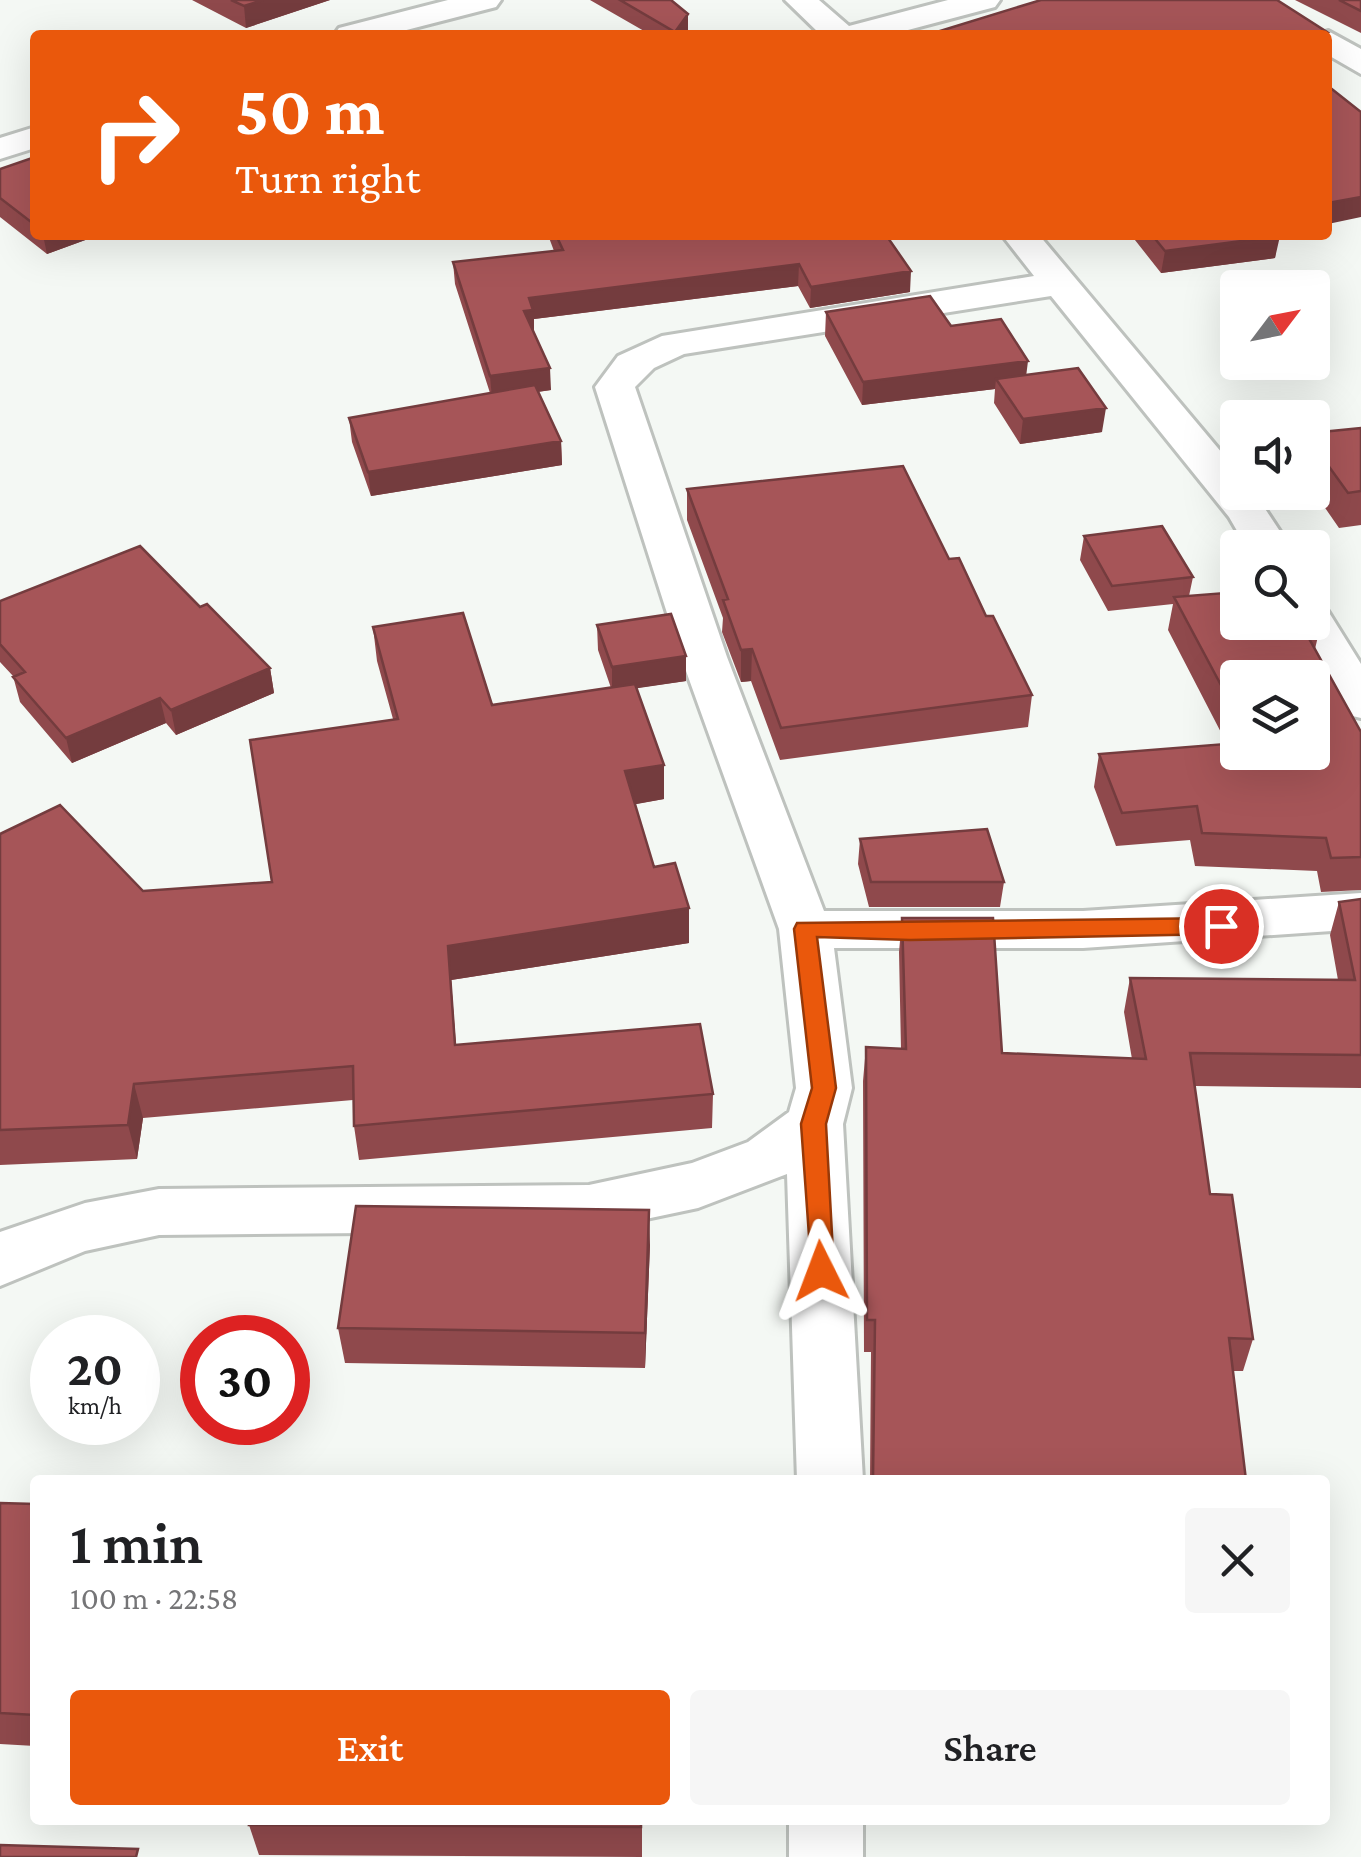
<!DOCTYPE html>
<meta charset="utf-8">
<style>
:root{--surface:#fff;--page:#f6f6f6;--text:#202124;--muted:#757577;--accent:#ea580c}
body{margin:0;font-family:"Crimson Pro",serif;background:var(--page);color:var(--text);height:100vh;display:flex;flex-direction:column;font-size:38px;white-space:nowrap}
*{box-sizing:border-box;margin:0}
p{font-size:32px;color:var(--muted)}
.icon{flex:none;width:55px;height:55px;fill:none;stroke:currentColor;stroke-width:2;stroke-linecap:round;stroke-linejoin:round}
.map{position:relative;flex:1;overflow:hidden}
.sheet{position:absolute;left:30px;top:1475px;width:1300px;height:350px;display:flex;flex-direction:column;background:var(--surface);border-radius:10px;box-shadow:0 10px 40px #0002}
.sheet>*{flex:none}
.guide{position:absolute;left:30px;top:30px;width:1302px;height:210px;border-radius:10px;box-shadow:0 10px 40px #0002;background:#ea580c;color:#fff;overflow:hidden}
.needle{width:65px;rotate:58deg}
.buttons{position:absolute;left:1220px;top:270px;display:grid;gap:20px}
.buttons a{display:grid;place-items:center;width:110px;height:110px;border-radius:10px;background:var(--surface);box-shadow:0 10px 40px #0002;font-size:50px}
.speed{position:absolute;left:30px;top:1315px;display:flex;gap:20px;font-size:50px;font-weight:700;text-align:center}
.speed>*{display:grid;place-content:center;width:130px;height:130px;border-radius:50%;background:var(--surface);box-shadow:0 10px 40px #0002;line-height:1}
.speed small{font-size:25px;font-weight:400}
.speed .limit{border:15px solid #d22;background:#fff;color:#111}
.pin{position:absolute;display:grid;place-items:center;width:85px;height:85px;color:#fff;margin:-42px;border:5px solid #fff;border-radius:50%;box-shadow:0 2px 10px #0007}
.me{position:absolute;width:110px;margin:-55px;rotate:357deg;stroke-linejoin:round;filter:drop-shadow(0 0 8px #0008)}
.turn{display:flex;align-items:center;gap:35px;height:210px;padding:0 40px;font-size:45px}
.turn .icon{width:130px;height:130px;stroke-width:2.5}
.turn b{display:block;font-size:70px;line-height:85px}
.round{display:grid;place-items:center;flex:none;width:105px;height:105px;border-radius:10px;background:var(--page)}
.head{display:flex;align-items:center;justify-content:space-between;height:170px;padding:0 40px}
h1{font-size:60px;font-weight:600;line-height:75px}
.cta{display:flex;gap:20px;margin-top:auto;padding:20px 40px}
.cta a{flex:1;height:115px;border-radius:10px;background:var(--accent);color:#fff;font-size:40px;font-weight:600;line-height:115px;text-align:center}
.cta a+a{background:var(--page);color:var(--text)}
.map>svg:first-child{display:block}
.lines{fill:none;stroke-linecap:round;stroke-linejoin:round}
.street-casing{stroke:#bec2be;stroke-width:6}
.street{fill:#fff;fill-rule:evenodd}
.wall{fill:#8f494c;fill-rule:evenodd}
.shaded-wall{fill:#743c3e}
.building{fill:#a65558;stroke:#743c3e;stroke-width:2.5}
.route{fill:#ea580c;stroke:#983908;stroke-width:2.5}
</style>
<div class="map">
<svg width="1361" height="1857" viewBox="0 0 1361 1857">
<rect width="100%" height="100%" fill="#f4f8f4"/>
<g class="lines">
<defs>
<path id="street" d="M448 0H501L496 7 387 35H334L339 28Z
M785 0H819L849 26 948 0H1000L995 7 889 35H821Z
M1328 31 1361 49V74L1328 55V35H1316Z
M35 127V148L0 159V138Z
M1002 235H1039L1238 472V492H1254L1291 548H1247L1229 517 1051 296 684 354 654 368 635 387 727 657 824 911H1083L1361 893V929L1083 948H834L852 1088 843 1124 863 1480H797L787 1174 698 1208 589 1231 159 1235 85 1251 0 1286V1232L85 1203 159 1189 589 1185 692 1163 748 1142 789 1112 796 1088 779 929 681 657 595 387 618 356 662 336 1034 276Z
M1312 607 1328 611 1361 664V718L1344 714 1290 622H1312Z
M789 1820H863V1857H789Z"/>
</defs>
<use href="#street" class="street-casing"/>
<use href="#street" class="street"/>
</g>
<path class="wall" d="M192 0H330L246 28Z
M590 0H671L688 14V32L685 35H651Z
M1295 0H1361V33Z
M35 157V235H99L47 254 0 217V169Z
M548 235H886L910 292 810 308 798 286 534 319 533 332 551 390 538 392 561 441 562 465 371 496 352 442 349 418 490 393 455 284 453 262 554 251Z
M1131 235H1278L1275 258 1161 273Z
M826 312 951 326 1026 375 1102 432 1020 444 994 403 995 389 862 405 825 336Z
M1361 428V525L1339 528 1312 489V433Z
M687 489 949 559 986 616 1032 695 1028 727 780 760 751 681 741 682 722 632 723 618 687 520Z
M1084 536 1193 577 1189 596 1319 632 1315 649 1361 732V890L1321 892 1317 871 1195 866 1190 840 1116 846 1094 787 1099 754 1227 744 1168 630 1173 604 1108 611 1080 560ZM1238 678 1312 752H1238Z
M0 601 200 607 270 668 274 693 176 735 166 723 72 763 20 702 13 676 0 662Z
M597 625 686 681 636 688 664 799 635 804 654 867 689 943 451 980 456 1045 713 1094 712 1128 359 1160 354 1126 353 1100 143 1118 137 1159 0 1165V834L143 891 272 882 393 719 377 661 373 627 492 705 611 688 598 650Z
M860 839 1004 882 1000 907H869L858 864Z
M1361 899V1088L1195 1086 1210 1194 1253 1339 1243 1371H1233L1246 1480H870L871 1352H864L863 1081 866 1047 901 1049 899 952 902 918 1002 1053 1132 1059 1124 1012 1130 978 1338 980 1330 935 1339 902Z
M650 1245 645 1368 345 1363 338 1328Z
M0 1503 35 1504V1746L0 1744Z
M250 1820H642V1857L259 1855 249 1825Z"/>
<path class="shaded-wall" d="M263 0H330L246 28 244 6Z
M688 14V32L685 35H675V32Z
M1361 197V217L1328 224V203Z
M43 235H99L47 254Z
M1280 236 1275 258 1161 273 1165 251Z
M799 264 798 286 534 319V331L525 332 524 311 529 298Z
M911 271 910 292 810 308 811 287Z
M1028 361 1025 385 996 379 995 389 862 405 863 382Z
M550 368 551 390 492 398 490 376Z
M1106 408 1102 432 1020 444 1023 419Z
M561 441 562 465 371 496 368 472Z
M752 649 751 681 741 682V650Z
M686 656V681L612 692V667Z
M270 668 274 693 176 735 171 710Z
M160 698 166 723 72 763 66 738Z
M664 765V799L626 806 625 771Z
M689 908V943L451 980 458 1079 448 946Z
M134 1084 143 1118 137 1159 128 1125Z
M649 1210 650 1245 645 1368V1333Z"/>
<path class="building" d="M231 0H263L244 6Z
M620 0H671L688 14 675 32Z
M1041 0H1277L1327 32 1305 35H927Z
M1339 0H1361V11Z
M1328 86 1361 112V197L1328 203Z
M35 157V225L0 198V169Z
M556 235H886L911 271 811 287 799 264 529 298 533 310 524 311 550 368 490 376 453 262 563 250Z
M1152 235H1278L1280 236 1165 251Z
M930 296 951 326 1001 319 1028 361 863 382 826 312Z
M1078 368 1106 408 1023 419 996 379Z
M535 385 561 441 368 472 349 418Z
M1361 428V491L1348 493 1312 443V433Z
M903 466 949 559 959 558 986 616H993L1032 695 781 728 752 649 741 650 723 600 728 599 687 489Z
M1162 526 1193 577 1112 586 1084 536Z
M140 546 200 607 207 604 270 668 171 710 160 698 66 738 13 677 25 672 0 644V601Z
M1238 592V622H1312V620L1319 632 1306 633 1361 732V857L1331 858 1326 838 1202 833 1197 806 1122 813 1099 754 1238 743V752H1312V678H1238V717L1174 597Z
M463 613 492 705 635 684 664 765 625 771 654 867 675 863 689 908 448 946 455 1045 700 1024 713 1094 354 1126 353 1066 134 1084 128 1125 0 1130V834L60 805 143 891 272 882 250 740 398 719 373 627Z
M671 614 686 656 612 667 597 625Z
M987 829 1004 882H871L860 839Z
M1361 899V1055L1190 1053 1210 1194 1232 1195 1253 1339 1229 1338 1246 1480H873L875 1320H867L866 1047 906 1049 902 918H993L1002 1053 1146 1059 1130 978 1355 980 1339 902Z
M356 1206 649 1210 645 1333 338 1328Z
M0 1503 35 1504V1715L0 1713Z
M250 1820H641V1827L249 1825Z
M0 1845 138 1849 136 1857H0Z"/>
<path class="route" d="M1221 918 1232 926 1221 934 910 940 817 937 836 1088 826 1124 834 1271 830 1278H812L801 1124 812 1088 794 929 797 923Z"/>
</svg>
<div class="buttons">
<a><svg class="needle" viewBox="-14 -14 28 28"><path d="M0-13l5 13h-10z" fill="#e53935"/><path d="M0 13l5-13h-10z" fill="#757577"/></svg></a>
<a><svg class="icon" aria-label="sound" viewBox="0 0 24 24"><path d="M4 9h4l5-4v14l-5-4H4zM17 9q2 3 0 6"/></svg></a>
<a><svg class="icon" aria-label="search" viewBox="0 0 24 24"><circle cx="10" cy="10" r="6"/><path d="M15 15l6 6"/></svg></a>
<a><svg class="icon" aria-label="layers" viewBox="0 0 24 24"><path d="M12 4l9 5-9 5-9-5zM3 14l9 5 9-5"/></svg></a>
</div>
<div class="speed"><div>20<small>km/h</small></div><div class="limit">30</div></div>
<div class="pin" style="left:1221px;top:926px;background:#d93025"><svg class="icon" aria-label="arrive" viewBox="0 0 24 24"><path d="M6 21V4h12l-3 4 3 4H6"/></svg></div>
<svg class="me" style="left:821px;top:1271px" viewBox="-20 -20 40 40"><path d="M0-17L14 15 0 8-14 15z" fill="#ea580c" stroke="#fff" stroke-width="4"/></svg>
<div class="guide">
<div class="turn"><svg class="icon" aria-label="right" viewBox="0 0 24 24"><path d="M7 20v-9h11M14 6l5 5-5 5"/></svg><div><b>50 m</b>Turn right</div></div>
</div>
<section class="sheet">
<div class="head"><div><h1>1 min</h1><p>100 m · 22:58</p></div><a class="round"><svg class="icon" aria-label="close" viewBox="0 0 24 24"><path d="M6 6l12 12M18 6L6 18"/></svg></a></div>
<div class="cta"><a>Exit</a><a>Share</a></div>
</section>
</div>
